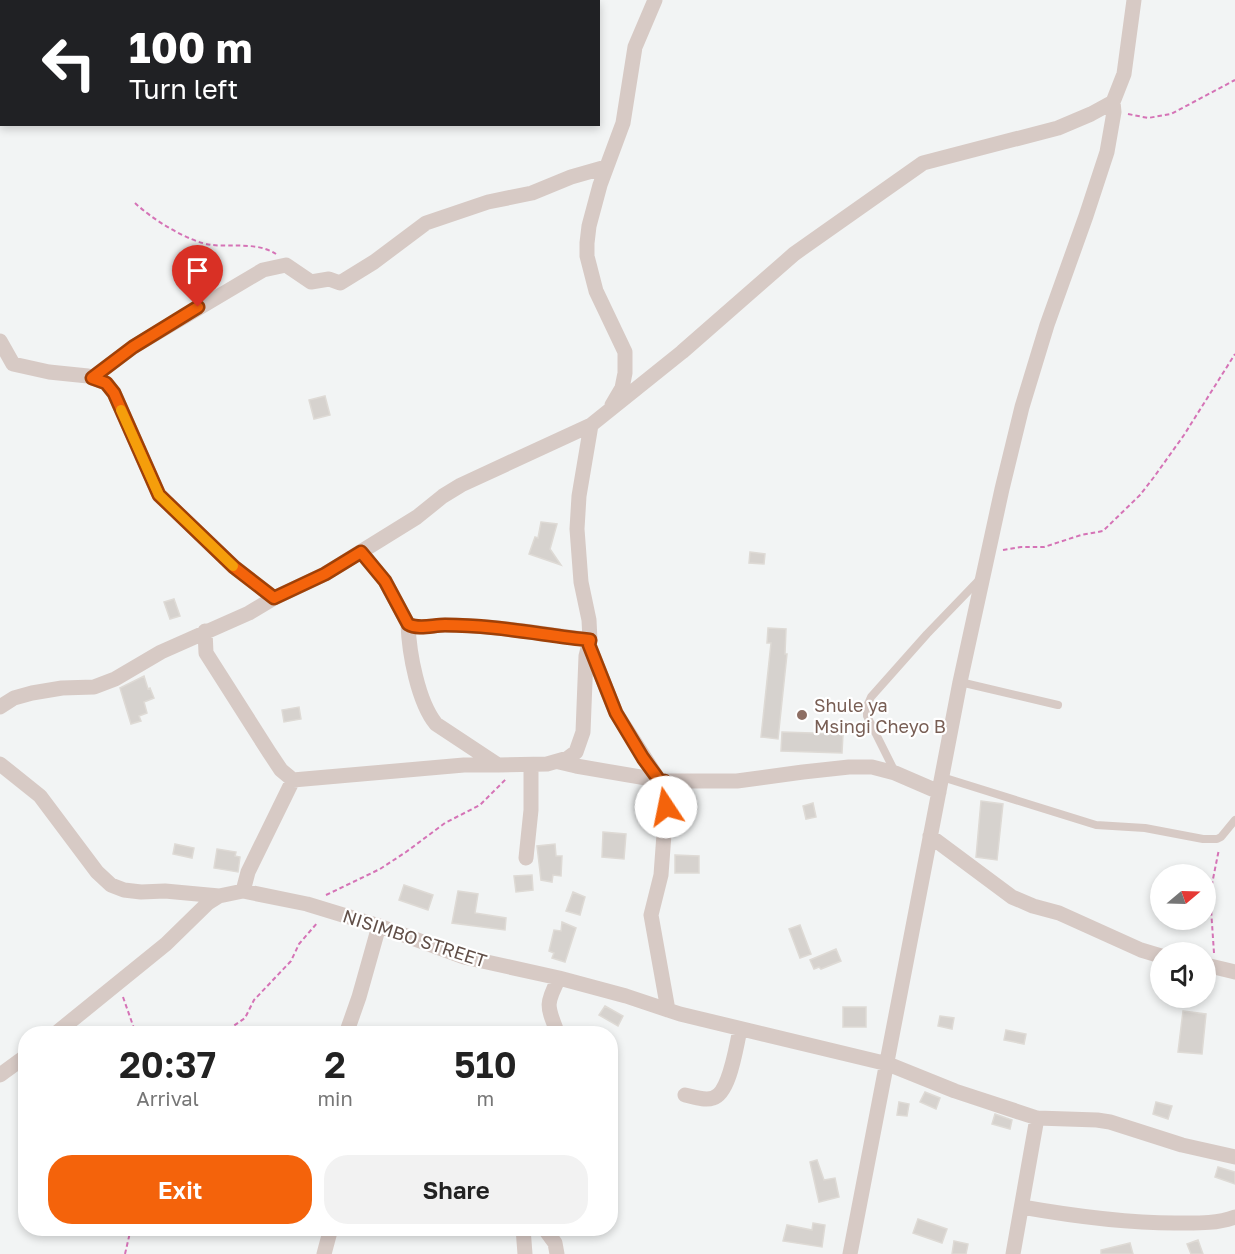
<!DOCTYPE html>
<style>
:root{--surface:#fff;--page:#f2f2f2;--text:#222;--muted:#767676;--accent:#f4630b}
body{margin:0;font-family:"Golos Text",sans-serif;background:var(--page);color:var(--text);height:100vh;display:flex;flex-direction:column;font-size:22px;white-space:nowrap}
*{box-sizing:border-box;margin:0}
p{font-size:20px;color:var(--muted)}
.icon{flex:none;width:33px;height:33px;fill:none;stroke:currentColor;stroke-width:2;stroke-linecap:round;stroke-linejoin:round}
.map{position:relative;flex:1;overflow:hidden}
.sheet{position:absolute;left:18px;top:1026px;width:600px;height:210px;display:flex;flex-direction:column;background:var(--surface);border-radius:24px;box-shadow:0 3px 9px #0003}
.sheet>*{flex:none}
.top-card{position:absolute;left:0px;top:0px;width:600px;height:126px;box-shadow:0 3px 9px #0003;background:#202124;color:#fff;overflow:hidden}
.needle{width:39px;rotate:71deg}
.controls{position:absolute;left:1150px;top:864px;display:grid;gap:12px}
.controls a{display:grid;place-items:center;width:66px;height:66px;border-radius:50%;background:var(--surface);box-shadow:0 3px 9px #0003;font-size:30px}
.pin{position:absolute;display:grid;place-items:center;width:51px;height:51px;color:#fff;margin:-62px -26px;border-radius:50% 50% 50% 0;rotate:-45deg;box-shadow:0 0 6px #0007}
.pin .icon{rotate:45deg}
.me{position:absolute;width:66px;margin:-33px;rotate:349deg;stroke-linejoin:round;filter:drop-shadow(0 0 4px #0008)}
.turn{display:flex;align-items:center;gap:21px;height:126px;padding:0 30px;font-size:27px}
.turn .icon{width:78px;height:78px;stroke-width:2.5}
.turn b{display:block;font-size:42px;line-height:51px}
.eta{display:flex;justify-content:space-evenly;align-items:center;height:102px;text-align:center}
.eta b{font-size:36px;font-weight:600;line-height:42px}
.cta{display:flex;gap:12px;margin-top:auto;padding:12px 30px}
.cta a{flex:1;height:69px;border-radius:24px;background:var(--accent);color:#fff;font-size:24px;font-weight:600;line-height:69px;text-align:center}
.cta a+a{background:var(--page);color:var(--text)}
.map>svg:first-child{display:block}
.building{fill:#d6d2ce;stroke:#dedad5;stroke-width:1.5}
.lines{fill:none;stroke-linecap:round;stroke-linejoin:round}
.path{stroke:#d573b6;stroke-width:2;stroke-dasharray:4.5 3;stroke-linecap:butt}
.service{stroke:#d7cac5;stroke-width:8}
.minor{stroke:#d7cac5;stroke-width:15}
.route-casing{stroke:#9f4007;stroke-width:15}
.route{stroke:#f4630b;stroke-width:10}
.slow{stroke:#f59e0b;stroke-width:10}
.education-dot{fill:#8d6e63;stroke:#fff;stroke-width:2}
.labels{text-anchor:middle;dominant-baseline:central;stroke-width:4.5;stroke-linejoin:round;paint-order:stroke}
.education-label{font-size:18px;fill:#785e54;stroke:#fff;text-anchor:start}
.street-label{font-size:18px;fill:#614f48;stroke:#fff}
</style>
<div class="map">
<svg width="1235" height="1254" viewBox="0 0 1235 1254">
<rect width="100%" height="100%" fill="#f2f4f4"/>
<path class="building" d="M325 396 330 415 314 419 309 400Z
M541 522 557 524 550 549 561 565 529 554 535 537 538 538Z
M750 552 765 554 764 564 749 563Z
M174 599 180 616 170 619 164 602Z
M768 628 786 629 785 654H787L778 739 761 737 771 643H767Z
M144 676 148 689 150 688 154 698 144 702 147 713 139 716 141 721 131 724 120 688Z
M299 707 301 719 284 722 282 710Z
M782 732 843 734 842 753 781 751Z
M981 801 1003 804 997 860 976 857Z
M813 803 816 817 806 819 803 806Z
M603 832 626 834 624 859 602 857Z
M175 844 194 848 192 858 173 854Z
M555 844 556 856H562L561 876 553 875 552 882 541 880 537 846Z
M217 849 236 852 235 856 240 857 238 872 214 868Z
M675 855 699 856V873H675Z
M532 875 533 890 516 892 514 876Z
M404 885 433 895 428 910 399 900Z
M458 891 478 894 475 913 506 918 505 930 452 923Z
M573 892 585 897 580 915 566 911Z
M562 922 576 928 565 962 552 958 554 953 549 951 554 930 561 931Z
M800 925 811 954 800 958 789 929Z
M836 949 841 961 821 969 819 967 814 969 810 960Z
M605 1006 623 1016 618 1026 599 1015Z
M843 1007H866V1027H843Z
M1183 1011 1206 1014 1202 1054 1178 1052Z
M940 1016 954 1018 952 1029 938 1026Z
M1006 1030 1026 1034 1024 1044 1004 1040Z
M925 1092 940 1098 936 1109 920 1102Z
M899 1102 909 1104 907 1116 897 1115Z
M1156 1102 1172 1106 1168 1119 1153 1114Z
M995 1114 1012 1120 1010 1129 992 1124Z
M817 1160 824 1180 835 1178 839 1197 819 1202 810 1162Z
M1218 1167 1235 1172V1184L1215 1177Z
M918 1219 947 1229 942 1243 913 1233Z
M813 1223 825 1225 822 1247 783 1241 787 1225 812 1230Z
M1198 1240 1203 1254H1191L1187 1244Z
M954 1241 968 1244 966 1254H952Z
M1130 1243 1133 1254H1101V1250Z"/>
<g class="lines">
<path class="path" d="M1128 114 1148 118 1171 114 1235 80
M135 203C152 219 188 242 212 245 233 247 258 242 276 254
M1003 550 1021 547H1044L1081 535 1103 531 1140 495 1154 477 1184 435 1235 354
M326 895 380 869 406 852 445 823 480 805 506 779
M1214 953 1210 894 1219 849
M123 997 136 1034
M222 1034 245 1018 254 1000 291 961 299 944 318 922
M125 1254 131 1228"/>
<path class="service" d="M960 682 1058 705
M895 772 867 716V706L871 697 927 634 980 579
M942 777 1096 825 1145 828 1203 839H1217L1221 837 1235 820"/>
<path class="minor" d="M0 341 13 364 49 372 88 376 106 383 114 393 159 495 234 567 274 598
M92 378 133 347 263 270 286 265 311 282 329 279 340 283 374 262 426 223 488 202 532 193 571 177 606 167
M612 405 622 388 625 373V352L596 291 587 256V243L589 226 600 185 623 123 635 47 655 0
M361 552 385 581 408 624C418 630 433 625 445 625 494 625 542 634 590 640
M408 624C409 653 418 702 436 724L498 765 547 764 568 758 576 752 583 732 586 656 590 640 589 620 581 582 577 529 579 496 591 425
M205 631 206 653 269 752 281 770 293 780 464 765H498
M589 645 616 713 659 780
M0 707 14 698 32 693 62 688 94 687 115 679 161 652 249 613 274 598 325 574 417 517 443 496 461 485 591 425 682 352 794 254 923 163 1058 128 1091 114 1113 102
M559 762 576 766 664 781H737L803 772 849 767H872L895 773 939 792
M0 764 40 796 97 872 111 885 124 890 141 892 165 891 219 896
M664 781 666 807 661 875 651 915 668 1010
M930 836 1012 897 1033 906 1059 913 1141 950 1161 956
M526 858 531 810V765
M243 891 248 872 293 780
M1206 965 1235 972
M55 1034 166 944 208 903 219 896 243 891 307 904 379 926 464 957 559 978 626 996 680 1014 888 1064 955 1091 1037 1118 1097 1120 1110 1122 1182 1145 1235 1157
M346 1034 359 997 379 926
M558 1034C547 1006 545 1005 559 978
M0 1075 26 1056
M685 1095C694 1097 705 1101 713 1098 730 1093 736 1046 740 1030
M1022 1207C1073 1216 1124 1223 1175 1223 1196 1223 1216 1224 1235 1217
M523 1228 525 1254
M544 1228 555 1243 557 1254
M324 1254 331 1228
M850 1254 960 682 1002 489 1022 407 1047 325 1086 216 1107 152 1114 112 1113 102 1124 74 1134 0
M1013 1254 1037 1118"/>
</g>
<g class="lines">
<defs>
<path id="route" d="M198 307 133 347 92 378 106 383 114 393 159 495 234 567 274 598 325 574 361 552 385 581 408 624C418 630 433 625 445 625 494 625 542 635 590 640L589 645 616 713 643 758 659 780 664 781 666 807"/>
</defs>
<use href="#route" class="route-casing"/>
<use href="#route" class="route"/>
<path class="slow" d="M121 410 159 495 233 566"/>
</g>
<circle class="education-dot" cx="802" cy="715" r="6"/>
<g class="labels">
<g class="education-label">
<text x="814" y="705">Shule ya<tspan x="814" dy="21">Msingi Cheyo B</tspan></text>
</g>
<g class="street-label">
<text transform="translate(415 938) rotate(18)">NISIMBO STREET</text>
</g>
</g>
</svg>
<div class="controls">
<a><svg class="needle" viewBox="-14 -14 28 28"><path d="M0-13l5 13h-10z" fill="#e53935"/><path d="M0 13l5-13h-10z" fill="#767676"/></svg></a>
<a><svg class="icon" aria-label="sound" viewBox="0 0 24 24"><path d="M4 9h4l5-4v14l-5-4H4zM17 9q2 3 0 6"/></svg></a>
</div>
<div class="pin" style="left:198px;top:307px;background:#d93025"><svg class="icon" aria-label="arrive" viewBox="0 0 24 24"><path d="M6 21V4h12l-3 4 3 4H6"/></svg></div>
<svg class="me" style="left:666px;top:807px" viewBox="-20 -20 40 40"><circle r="19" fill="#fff"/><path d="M0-13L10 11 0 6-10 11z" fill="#f4630b"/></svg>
<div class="top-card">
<div class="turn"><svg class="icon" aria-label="left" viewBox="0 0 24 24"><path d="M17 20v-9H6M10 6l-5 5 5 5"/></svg><div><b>100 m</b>Turn left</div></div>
</div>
<section class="sheet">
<div class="eta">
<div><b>20:37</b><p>Arrival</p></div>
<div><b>2</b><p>min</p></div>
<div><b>510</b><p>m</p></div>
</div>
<div class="cta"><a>Exit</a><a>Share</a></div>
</section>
</div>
